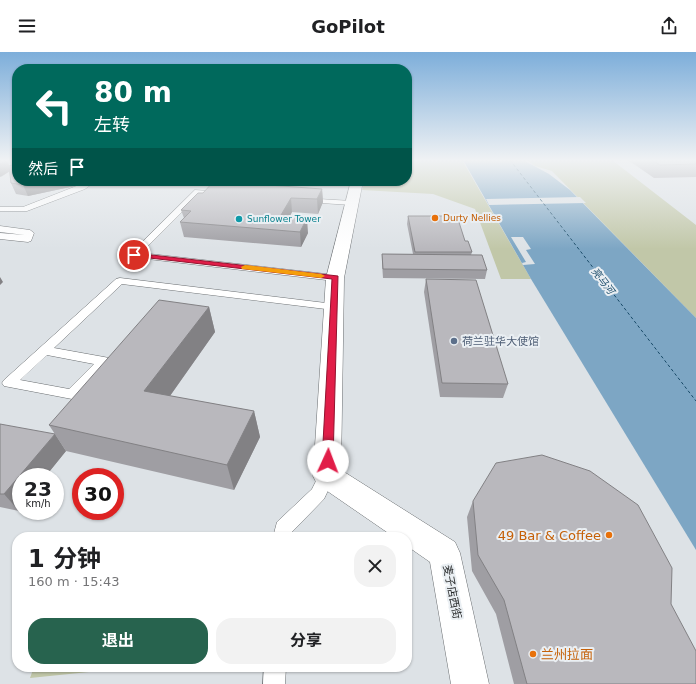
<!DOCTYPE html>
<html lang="zh">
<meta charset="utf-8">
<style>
:root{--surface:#fff;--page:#f2f2f2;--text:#202124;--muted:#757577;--accent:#27634e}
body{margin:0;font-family:"DejaVu Sans","Noto Sans SC",sans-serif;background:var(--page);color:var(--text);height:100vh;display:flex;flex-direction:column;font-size:15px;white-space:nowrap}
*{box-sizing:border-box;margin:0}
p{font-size:13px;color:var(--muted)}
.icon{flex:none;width:22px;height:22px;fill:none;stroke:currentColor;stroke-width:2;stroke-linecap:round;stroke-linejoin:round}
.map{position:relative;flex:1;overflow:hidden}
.side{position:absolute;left:12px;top:480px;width:400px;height:140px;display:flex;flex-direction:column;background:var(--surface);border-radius:16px;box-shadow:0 1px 3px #0004}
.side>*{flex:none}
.top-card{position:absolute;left:12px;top:12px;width:400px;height:122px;border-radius:16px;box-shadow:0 1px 3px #0004;background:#00695c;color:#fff;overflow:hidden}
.speed{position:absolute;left:12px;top:416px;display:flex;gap:8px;font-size:20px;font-weight:700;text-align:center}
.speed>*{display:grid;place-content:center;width:52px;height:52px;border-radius:50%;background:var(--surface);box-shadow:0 1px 3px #0004;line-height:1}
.speed small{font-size:10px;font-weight:400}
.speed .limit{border:6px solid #d22;background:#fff;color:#111}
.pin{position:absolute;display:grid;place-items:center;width:34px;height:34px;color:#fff;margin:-17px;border:2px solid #fff;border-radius:50%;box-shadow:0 1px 4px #0007}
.me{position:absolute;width:44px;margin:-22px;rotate:2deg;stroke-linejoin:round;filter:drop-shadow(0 0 3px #0008)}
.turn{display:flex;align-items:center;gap:14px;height:84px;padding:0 16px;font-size:18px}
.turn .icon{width:52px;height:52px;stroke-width:2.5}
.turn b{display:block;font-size:28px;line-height:34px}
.then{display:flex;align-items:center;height:38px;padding:0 16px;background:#0003;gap:8px;font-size:15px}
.round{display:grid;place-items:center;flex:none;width:42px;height:42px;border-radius:16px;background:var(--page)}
.headline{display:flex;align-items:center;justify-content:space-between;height:68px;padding:0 16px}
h1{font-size:24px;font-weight:700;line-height:30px}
.action{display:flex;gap:8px;margin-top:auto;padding:8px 16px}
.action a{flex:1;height:46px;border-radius:16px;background:var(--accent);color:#fff;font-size:16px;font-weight:700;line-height:46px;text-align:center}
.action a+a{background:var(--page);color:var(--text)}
header{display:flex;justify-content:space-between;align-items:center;height:52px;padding:0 16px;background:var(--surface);font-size:18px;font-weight:700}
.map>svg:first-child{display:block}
.green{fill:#c1c7a8}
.water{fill:#7da6c4}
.pier{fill:#dde2e6}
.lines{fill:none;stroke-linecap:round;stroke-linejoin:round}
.ferry{stroke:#184a68;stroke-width:1;stroke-dasharray:3 2.5;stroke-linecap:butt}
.service-casing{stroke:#6a6e71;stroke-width:1}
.minor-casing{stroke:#6a6e71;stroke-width:1}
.service{fill:#fff;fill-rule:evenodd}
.minor{fill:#fff;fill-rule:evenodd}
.wall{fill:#9f9ea3}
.shaded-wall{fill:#828184}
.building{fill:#b9b8bd;stroke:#828184}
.route{fill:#e11d48;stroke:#92132f}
.slow{fill:#f59e0b}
.food-dot{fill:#e8710a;stroke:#eaeff3;stroke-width:1.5}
.culture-dot{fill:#0f9aa8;stroke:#eaeff3;stroke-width:1.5}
.service-dot{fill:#5c6f8a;stroke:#eaeff3;stroke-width:1.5}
.labels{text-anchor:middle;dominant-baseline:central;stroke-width:4;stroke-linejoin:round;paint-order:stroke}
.far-food-label{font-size:9px;fill:#c56008;stroke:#eaeff3;text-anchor:start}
.far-culture-label{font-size:9px;fill:#0d838f;stroke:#eaeff3;text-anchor:start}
.far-water-label{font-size:10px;font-style:italic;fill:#184a68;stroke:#eaeff3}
.service-label{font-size:11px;fill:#4e5e75;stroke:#eaeff3;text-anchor:start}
.street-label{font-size:11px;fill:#262829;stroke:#eaeff3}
.near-food-label{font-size:13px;fill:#c56008;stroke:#eaeff3;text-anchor:end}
</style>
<header><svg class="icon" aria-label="menu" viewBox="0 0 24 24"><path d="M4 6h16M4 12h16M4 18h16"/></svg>GoPilot<svg class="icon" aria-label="share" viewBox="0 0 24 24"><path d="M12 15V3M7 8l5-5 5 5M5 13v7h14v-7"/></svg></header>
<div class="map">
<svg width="696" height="632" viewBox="0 0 696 632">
<rect width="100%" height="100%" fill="#dde2e6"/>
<path class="green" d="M407 108H462L531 227H501L475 157 433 142 362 138 365 129H407Z
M527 108H612L696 173V266L552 119 535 114Z
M34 615H138L30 626Z"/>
<path class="water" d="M463 108H523L549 122 570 138 696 266V498L531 227Z"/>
<path class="pier" d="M580 145 586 151 489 153 486 147Z
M511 185H523L531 197 526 198 535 212 523 213 522 211 526 210Z"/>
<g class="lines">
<path class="ferry" d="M510 108 696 349"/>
<defs>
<path id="service" d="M87 129H96L85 137 27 159H0V155H23L79 133Z
M195 138 222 140 226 142 222 144 200 142 141 201 335 223 340 226 335 229 131 205 129 203 131 201Z
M302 146 352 149 356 151 352 153 305 150H302Z
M0 174 30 178 34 181 31 189 28 190 0 187V181L25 183 0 180Z
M120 226 334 252 340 255 334 258 122 232 54 296 104 305 109 306 110 309 77 346 72 347 4 334 2 331 4 328 116 227ZM47 303 94 312 69 337 20 328Z
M327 417 333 419 335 424 324 447 292 480 291 485H273L277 470 312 437 321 419Z
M264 615H286L285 632H263Z"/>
<path id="minor" d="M351 129H363L344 226 341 418 455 490 460 501 489 632H451L430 510 407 494V485H394L317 432 313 424 326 226Z"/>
</defs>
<use href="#service" class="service-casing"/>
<use href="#minor" class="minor-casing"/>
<use href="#service" class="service"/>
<use href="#minor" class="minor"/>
</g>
<path class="wall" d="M8 108 9 114 84 132 28 144 16 142 11 131 10 119 1 125Z
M628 108H696V125L654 126Z
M248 129H274L273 131 248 130Z
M322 137 323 150 318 162 292 160 290 164 308 181 301 195 184 185 180 170 184 166 181 158 203 141Z
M408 164 465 189 472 200 471 203 487 218 485 227 383 226 382 211V202H413L407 172Z
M426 227 508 332 503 346 440 345 424 240Z
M209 255 215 280 170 344 254 359 260 385 234 438 66 399 49 373Z
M0 372 66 399 45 425H21V456L19 459 0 455Z
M473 449 671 552 696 632H514L496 562 472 519 467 465Z"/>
<path class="shaded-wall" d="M5 108H8L10 119 0 125V112Z
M41 129H88L84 132 28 144 23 133Z
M322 137 323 150 318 162 317 147Z
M291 146 292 160 282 178 281 163Z
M307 166 308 181 301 195 300 180Z
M0 225 3 230 0 233Z
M209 255 215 280 155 365 144 339Z
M254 359 260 385 234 438 227 413Z
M55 382 66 399 45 425H21V456L19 459 4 442Z"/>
<path class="building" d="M0 108H5V109L0 112Z
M652 108H696V112L660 113Z
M17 111V129H41L23 133 11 131 9 114Z
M214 129 322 137 317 147 291 146 281 163 307 166 300 180 180 170 191 159 181 158 198 141H203Z
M408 164H457L465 189H468L472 200H415Z
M382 202 482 203 487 218 383 217Z
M426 227 476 228 508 332 442 331Z
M159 248 209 255 144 339 254 359 227 413 49 373Z
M0 372 55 382 4 442H0Z
M542 403 590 419 638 453 672 516 671 552 696 599V632H527L504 548 478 503 473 449 496 411Z"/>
<linearGradient id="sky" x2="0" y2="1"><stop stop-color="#7daeda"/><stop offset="0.55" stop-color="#f0f2f4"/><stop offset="1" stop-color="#f0f2f4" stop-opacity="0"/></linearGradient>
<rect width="696" height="197" fill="url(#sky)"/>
<path class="route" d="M134 201 338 224 333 409 332 412 328 413 324 412 322 409 332 227 132 204V202Z"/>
<path class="slow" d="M245 213 321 222 325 224 321 226 242 217 241 215Z"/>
<g class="food-dot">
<circle cx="435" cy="166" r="4"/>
<circle cx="609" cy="483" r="4"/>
<circle cx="533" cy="602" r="4"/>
</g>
<circle class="culture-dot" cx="239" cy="167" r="4"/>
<circle class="service-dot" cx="454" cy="289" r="4"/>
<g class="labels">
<g class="far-food-label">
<text x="443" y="166">Durty Nellies</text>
</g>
<g class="far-culture-label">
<text x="247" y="167">Sunflower Tower</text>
</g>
<g class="far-water-label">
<text transform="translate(603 229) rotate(52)">亮马河</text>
</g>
<g class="service-label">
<text x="462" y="289">荷兰驻华大使馆</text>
</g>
<g class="street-label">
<text transform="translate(452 540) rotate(79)">麦子店西街</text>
</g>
<g class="near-food-label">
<text x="601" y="483">49 Bar &amp; Coffee</text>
<text x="541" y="602" text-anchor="start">兰州拉面</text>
</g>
</g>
</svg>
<div class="speed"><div>23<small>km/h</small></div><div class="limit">30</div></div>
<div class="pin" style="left:134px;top:203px;background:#d93025"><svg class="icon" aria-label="arrive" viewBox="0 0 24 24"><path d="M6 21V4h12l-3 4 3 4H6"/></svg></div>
<svg class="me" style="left:328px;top:409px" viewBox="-20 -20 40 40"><circle r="19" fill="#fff"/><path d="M0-13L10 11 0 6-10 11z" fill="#e11d48"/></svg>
<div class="top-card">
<div class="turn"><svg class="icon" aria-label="left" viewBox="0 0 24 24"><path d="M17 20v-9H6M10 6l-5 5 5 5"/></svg><div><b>80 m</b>左转</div></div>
<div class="then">然后<svg class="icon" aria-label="arrive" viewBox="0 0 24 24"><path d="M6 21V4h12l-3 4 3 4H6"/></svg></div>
</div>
<section class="side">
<div class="headline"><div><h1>1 分钟</h1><p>160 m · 15:43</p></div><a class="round"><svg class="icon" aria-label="close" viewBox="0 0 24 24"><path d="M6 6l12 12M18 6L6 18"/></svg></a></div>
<div class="action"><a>退出</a><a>分享</a></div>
</section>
</div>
